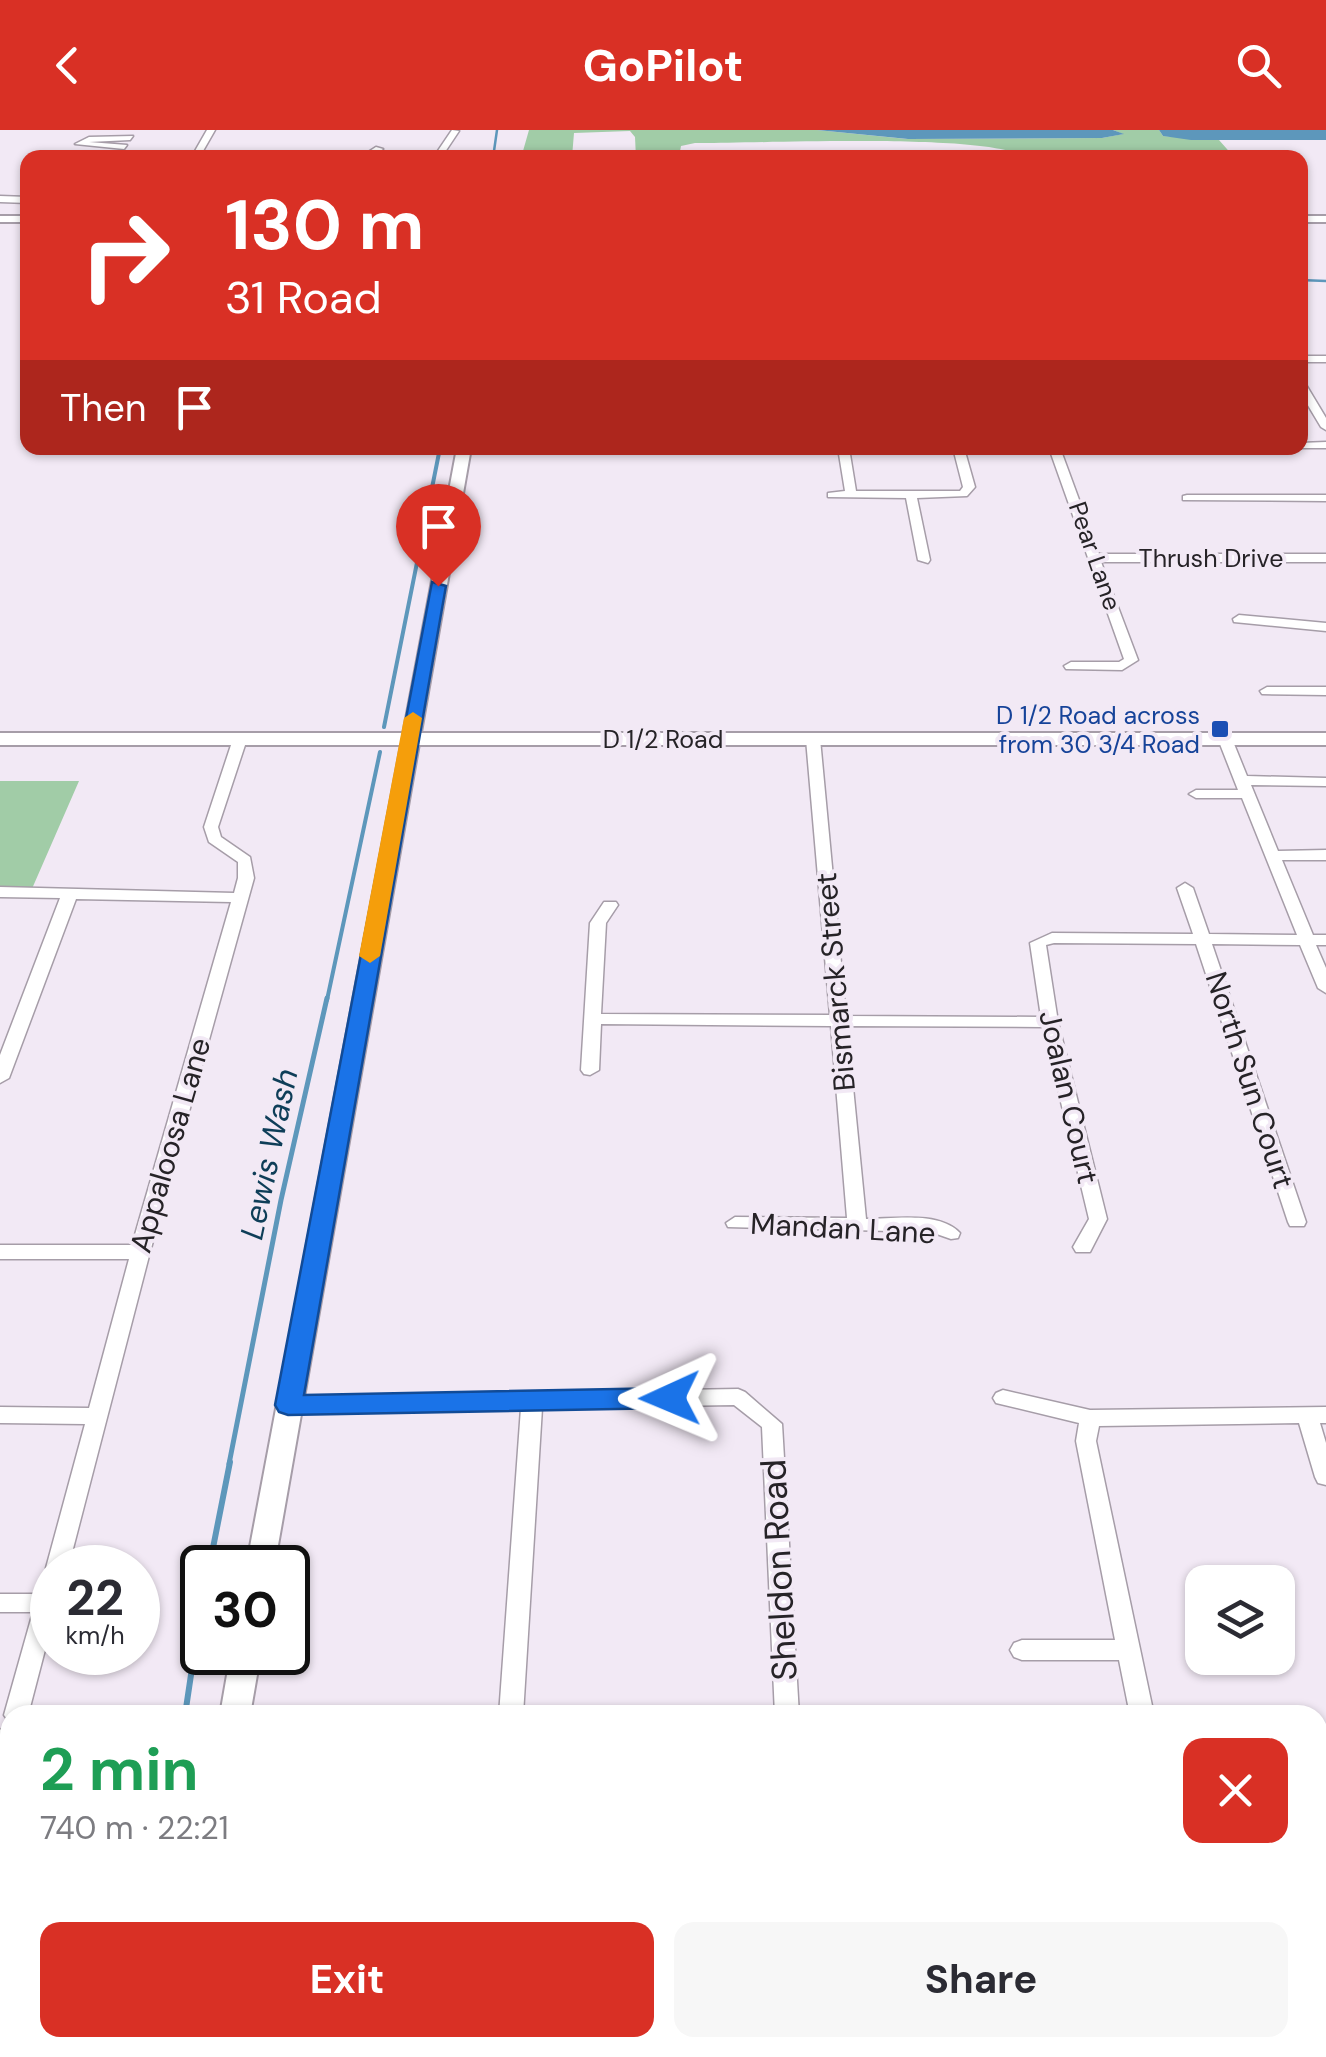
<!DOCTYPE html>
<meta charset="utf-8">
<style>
:root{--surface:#fff;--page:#f7f7f7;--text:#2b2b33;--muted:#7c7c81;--accent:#d93025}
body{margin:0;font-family:"DM Sans",sans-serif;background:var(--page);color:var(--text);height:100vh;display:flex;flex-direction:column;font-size:38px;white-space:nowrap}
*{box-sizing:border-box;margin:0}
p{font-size:32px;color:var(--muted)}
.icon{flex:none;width:55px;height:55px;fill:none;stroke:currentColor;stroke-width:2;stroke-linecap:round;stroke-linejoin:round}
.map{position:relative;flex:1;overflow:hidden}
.side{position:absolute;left:0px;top:1575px;width:1328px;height:352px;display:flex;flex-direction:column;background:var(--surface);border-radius:30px 30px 0 0;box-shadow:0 2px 8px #0004}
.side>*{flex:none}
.hud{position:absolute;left:20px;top:20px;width:1288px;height:305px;border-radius:20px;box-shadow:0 2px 8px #0004;background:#d93025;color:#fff;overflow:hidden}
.controls{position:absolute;left:1185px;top:1435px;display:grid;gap:20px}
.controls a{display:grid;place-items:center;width:110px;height:110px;border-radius:20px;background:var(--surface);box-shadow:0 2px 8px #0004;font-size:50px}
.speed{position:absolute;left:30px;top:1415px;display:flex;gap:20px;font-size:50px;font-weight:700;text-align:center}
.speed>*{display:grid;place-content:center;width:130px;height:130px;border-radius:50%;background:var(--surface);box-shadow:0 2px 8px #0004;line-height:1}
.speed small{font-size:25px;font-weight:400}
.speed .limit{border:5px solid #111;border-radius:15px;background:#fff;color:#111}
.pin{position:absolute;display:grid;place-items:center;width:85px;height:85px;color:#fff;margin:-102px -42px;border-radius:50% 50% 50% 0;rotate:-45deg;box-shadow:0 0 10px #0007}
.pin .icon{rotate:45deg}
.me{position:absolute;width:110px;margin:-55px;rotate:269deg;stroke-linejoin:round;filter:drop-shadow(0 0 8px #0008)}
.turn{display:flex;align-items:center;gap:35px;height:210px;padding:0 40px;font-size:45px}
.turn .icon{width:130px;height:130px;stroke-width:2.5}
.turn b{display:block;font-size:70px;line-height:85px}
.then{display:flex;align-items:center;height:95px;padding:0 40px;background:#0003;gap:20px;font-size:38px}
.round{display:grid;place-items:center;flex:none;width:105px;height:105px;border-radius:20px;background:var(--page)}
.overview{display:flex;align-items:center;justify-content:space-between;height:170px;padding:0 40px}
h1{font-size:60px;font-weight:700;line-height:75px;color:#1e9e55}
.cta{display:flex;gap:20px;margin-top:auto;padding:20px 40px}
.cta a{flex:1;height:115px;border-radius:20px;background:var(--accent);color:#fff;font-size:40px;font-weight:700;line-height:115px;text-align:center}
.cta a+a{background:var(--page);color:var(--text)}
header{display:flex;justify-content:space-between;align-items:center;height:130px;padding:0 40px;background:var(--accent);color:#fff;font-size:45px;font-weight:700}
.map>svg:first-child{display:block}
.green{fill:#a1cca7}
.water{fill:#5d97bb}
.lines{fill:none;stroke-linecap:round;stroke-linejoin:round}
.stream-far3{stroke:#5d97bb;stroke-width:2.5}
.stream-far2{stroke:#5d97bb;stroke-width:4}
.stream-far1{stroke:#5d97bb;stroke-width:5}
.stream{stroke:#5d97bb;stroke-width:6}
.minor-casing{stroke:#a69da8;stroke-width:3}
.tertiary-casing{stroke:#a69da8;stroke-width:4}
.secondary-casing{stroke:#a69da8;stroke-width:4}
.minor{fill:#fff;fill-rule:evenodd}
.tertiary{fill:#fff;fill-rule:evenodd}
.secondary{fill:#fff;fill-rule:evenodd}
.route{fill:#1a73e8;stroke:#114b97;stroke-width:2.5}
.slow{fill:#f59e0b}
.transit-dot{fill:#1a4fb4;stroke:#f2e9f5;stroke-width:4}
.labels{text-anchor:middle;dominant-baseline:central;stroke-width:8;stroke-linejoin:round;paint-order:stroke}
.far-street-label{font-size:25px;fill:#262327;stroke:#f2e9f5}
.far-transit-label{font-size:25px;fill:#164399;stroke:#f2e9f5;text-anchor:end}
.street-label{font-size:30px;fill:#262327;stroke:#f2e9f5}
.water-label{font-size:32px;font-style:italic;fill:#0e3e58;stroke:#f2e9f5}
.near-street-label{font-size:35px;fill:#262327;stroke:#f2e9f5}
</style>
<header><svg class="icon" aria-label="back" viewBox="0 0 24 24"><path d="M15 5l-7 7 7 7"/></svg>GoPilot<svg class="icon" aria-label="search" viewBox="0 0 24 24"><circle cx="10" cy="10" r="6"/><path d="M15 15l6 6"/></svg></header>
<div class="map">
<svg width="1326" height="1927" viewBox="0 0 1326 1927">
<rect width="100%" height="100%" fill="#f2e9f5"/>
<path class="green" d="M529 0H817L907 9 1102 8 1123 4 1113 0H1159L1163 6 1219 10 1234 27 1023 28C1000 2 743 14 695 13L681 16 679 27 636 28 635 7 630 1 574 3 572 27 521 28Z
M0 651H79L31 761 0 759Z"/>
<path class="water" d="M817 0H1113L1124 4 1102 8 908 9Z
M1159 0H1326V10H1191L1163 6Z"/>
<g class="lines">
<path class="stream-far3" d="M493 28 497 0
M1300 150 1326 151"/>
<path class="stream-far2" d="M384 597 440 318
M327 870 380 622"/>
<path class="stream-far1" d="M229 1334 281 1070 327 868"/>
<path class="stream" d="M209 1438 230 1332
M185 1585 202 1471
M109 1927 111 1918"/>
<defs>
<path id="minor" d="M207 0H215L199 28H191Z
M452 0 459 1 441 28H433Z
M133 6 130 10 89 12 127 15 124 19 75 14 89 7Z
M376 17 383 19 370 28H359Z
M274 23 344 26 348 28 271 27Z
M0 66 28 67V73L0 72Z
M1300 226H1326V232H1300Z
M1300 250 1305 253 1326 288V300L1321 297 1300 262Z
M1326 312V318H1296H1300V313Z
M838 318H849L856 361H960L963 357 953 318H964L975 357 967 366 917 368 930 430 928 433 918 430 906 368 828 367V363L845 361Z
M1049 318H1060L1099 424H1326V432H1101L1138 530 1122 540 1066 539 1064 536 1071 532H1119L1124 529Z
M1187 365H1326V371L1183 370V366Z
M1239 485 1326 493V501L1234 492 1233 489Z
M1267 557H1326V565L1262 564 1260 561Z
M240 605 247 609 218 697 221 707 250 727 254 748 150 1122 68 1438H52V1493L28 1585H10V1593L4 1585 33 1482H0V1464H38L44 1447 50 1445 46 1438 85 1294 0 1293V1277L89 1278 129 1129H0V1115H132L231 772 76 769 9 948 0 953V925L60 768 0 767V757L234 763 238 748V732L209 712 204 697 233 609Z
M813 605 820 609 846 886 1041 887 1030 813 1052 803 1193 804 1177 758 1185 753 1193 758 1209 804 1297 805 1242 668H1196L1189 664 1196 660H1238L1218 609 1225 605 1232 609 1247 646 1326 648V656L1251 655 1278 721 1326 720V730H1282L1313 805H1326V815H1316L1326 838V863L1318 858 1300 815 1212 814 1306 1092 1304 1096H1290L1288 1092 1196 814 1054 813 1046 815 1058 892 1107 1089 1090 1122H1076L1073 1117 1089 1089 1043 897 847 896 866 1089C894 1089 939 1081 960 1103L958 1108 951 1109 931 1102 728 1097 726 1093 735 1087 847 1088 831 896 601 894 599 940 590 945 584 944 581 940 590 793 604 772H616L618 775 606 793 601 884 830 885 806 609Z
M738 1259 745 1262 782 1294 799 1585H775L762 1297 734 1275 542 1278 523 1585H499L521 1278 288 1283 281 1280 278 1275 281 1270 288 1267Z
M1003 1260 1090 1280 1326 1277V1293H1320L1326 1313V1355L1318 1353 1315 1347 1299 1293 1099 1296 1096 1311 1154 1585H1130L1119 1530H1022L1014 1527 1010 1520 1014 1513 1022 1510H1115L1076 1311 1079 1293 996 1273 993 1268 996 1263Z
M10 1594V1643L0 1650V1600Z
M1318 1766 1326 1767V1791L1318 1790Z
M477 1918H503L504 1927H476Z
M792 1918H818L820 1927H792Z
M1098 1918H1124L1127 1927H1099Z"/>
<path id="tertiary" d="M0 86H28V92H0Z
M1300 86H1326V92H1300Z
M457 318H471L274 1438H246Z
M231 1522H261L250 1585H220Z
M161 1918H195L193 1927H159Z"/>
<path id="secondary" d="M0 603H1326V615H0Z"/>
</defs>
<use href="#minor" class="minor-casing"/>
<use href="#tertiary" class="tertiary-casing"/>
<use href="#secondary" class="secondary-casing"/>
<use href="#minor" class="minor"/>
<use href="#tertiary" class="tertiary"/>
<use href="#secondary" class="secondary"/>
</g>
<path class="route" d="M432 452 446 456 304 1265 670 1258 679 1261 683 1268 679 1275 670 1278 288 1285 279 1282 275 1275Z"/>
<path class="slow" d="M413 582 422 588 380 826 370 833 359 826 404 588Z"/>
<rect class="transit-dot" x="1210" y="589" width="20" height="20" rx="5"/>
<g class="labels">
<g class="far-street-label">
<text transform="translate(1095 426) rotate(71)">Pear Lane</text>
<text x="1211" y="428">Thrush Drive</text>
<text x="663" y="609">D 1/2 Road</text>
</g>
<g class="far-transit-label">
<text x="1200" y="585">D 1/2 Road across<tspan x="1200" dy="29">from 30 3/4 Road</tspan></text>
</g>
<g class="street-label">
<text transform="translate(835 852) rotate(-95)">Bismarck Street</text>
<text transform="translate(1250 950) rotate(72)">North Sun Court</text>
<text transform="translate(1069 967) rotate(77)">Joalan Court</text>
<text transform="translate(170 1015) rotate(-74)">Appaloosa Lane</text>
<text transform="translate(843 1098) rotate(3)">Mandan Lane</text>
</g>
<g class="water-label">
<text transform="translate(269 1024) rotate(-78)">Lewis Wash</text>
</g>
<g class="near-street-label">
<text transform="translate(779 1440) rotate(-93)">Sheldon Road</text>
</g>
</g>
</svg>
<div class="controls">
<a><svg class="icon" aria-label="layers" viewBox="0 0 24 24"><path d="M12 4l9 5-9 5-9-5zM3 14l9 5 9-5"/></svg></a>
</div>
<div class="speed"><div>22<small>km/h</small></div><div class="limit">30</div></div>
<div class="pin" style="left:438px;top:456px;background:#d93025"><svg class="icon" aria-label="arrive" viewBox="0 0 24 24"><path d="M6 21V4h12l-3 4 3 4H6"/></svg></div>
<svg class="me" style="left:670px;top:1268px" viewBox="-20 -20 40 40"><path d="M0-17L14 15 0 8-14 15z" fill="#1a73e8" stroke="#fff" stroke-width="4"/></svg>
<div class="hud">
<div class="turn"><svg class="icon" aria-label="right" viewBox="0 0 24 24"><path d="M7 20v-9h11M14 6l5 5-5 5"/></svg><div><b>130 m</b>31 Road</div></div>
<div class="then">Then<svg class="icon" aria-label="arrive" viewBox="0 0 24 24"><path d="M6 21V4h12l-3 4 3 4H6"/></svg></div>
</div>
<section class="side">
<div class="overview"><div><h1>2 min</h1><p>740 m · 22:21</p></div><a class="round" style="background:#d93025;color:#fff"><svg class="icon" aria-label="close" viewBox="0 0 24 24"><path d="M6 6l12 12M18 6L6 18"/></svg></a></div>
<div class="cta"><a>Exit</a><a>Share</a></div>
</section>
</div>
